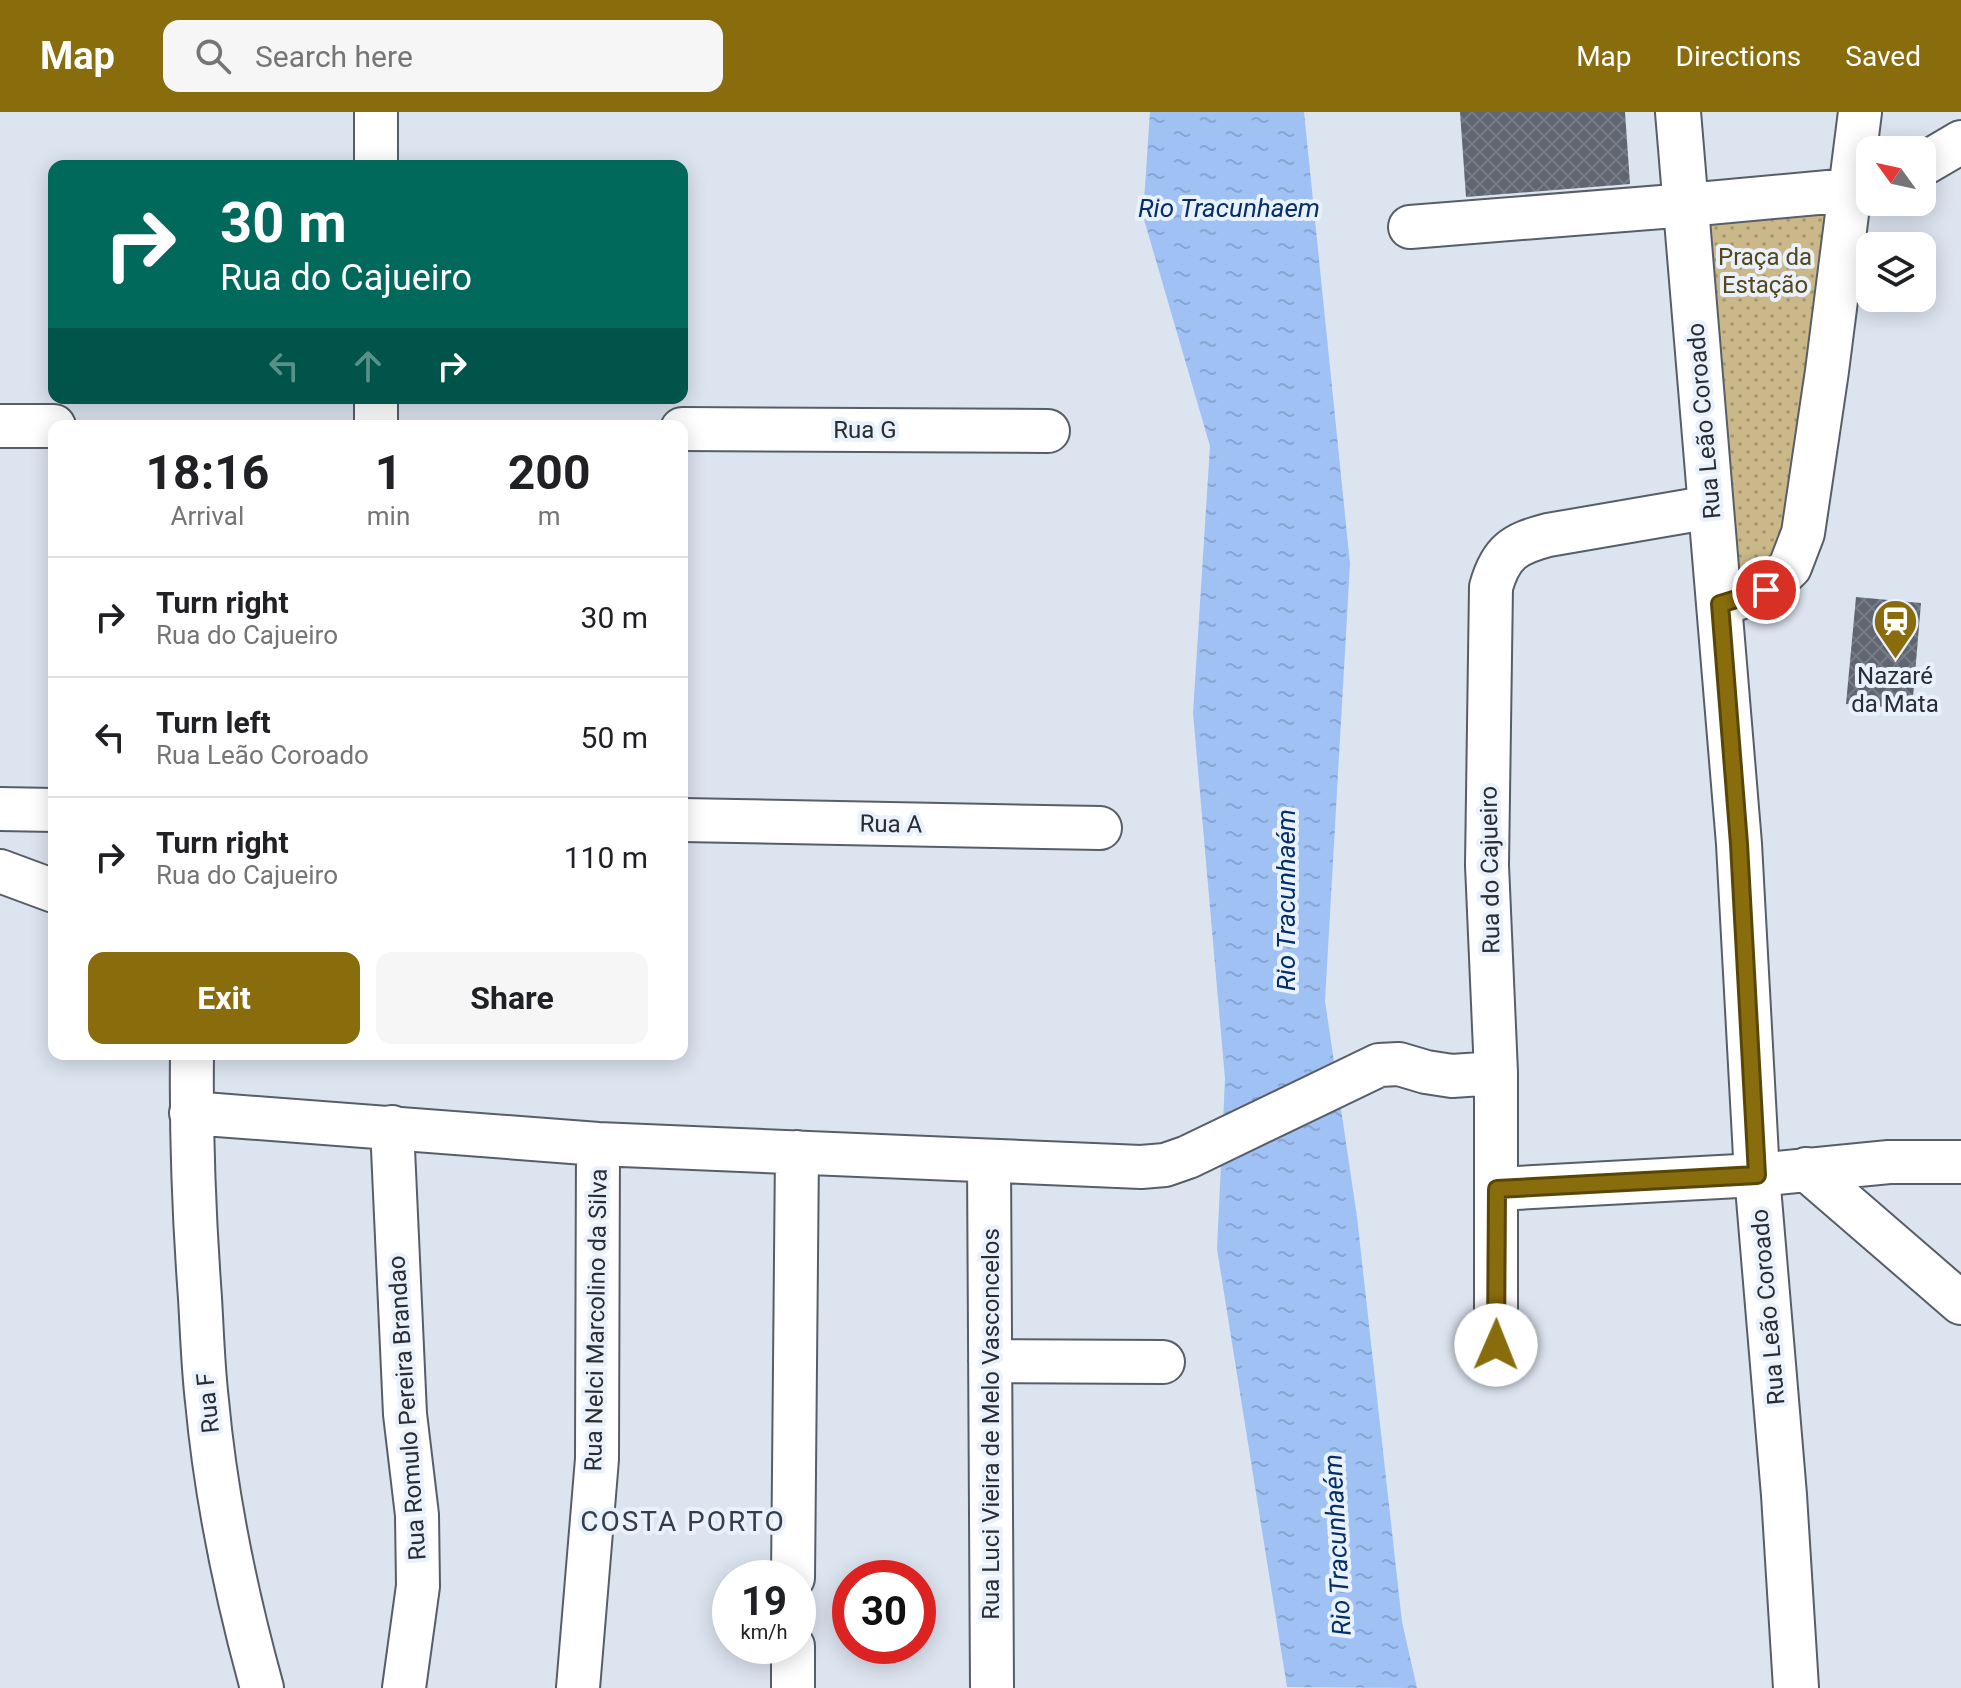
<!DOCTYPE html>
<meta charset="utf-8">
<style>
:root{--surface:#fff;--page:#f6f6f6;--text:#202124;--muted:#757577;--line:#e0e0e0;--accent:#896c0b}
body{margin:0;font-family:Roboto,sans-serif;background:var(--page);color:var(--text);height:100vh;display:flex;flex-direction:column;font-size:30px;white-space:nowrap}
*{box-sizing:border-box;margin:0}
p{font-size:26px;color:var(--muted)}
.icon{flex:none;width:44px;height:44px;fill:none;stroke:currentColor;stroke-width:2;stroke-linecap:round;stroke-linejoin:round}
.map{position:relative;flex:1;overflow:hidden}
.side{position:absolute;left:48px;top:308px;width:640px;height:640px;display:flex;flex-direction:column;background:var(--surface);border-radius:16px;box-shadow:0 4px 20px #0003}
.side>*{flex:none}
.hud{position:absolute;left:48px;top:48px;width:640px;height:244px;border-radius:16px;box-shadow:0 4px 20px #0003;background:#00695c;color:#fff;overflow:hidden}
.needle{width:52px;rotate:303deg}
.tools{position:absolute;left:1856px;top:24px;display:grid;gap:16px}
.tools a{display:grid;place-items:center;width:80px;height:80px;border-radius:16px;background:var(--surface);box-shadow:0 4px 20px #0003;font-size:40px}
.speed{position:absolute;left:712px;top:1448px;display:flex;gap:16px;font-size:40px;font-weight:700;text-align:center}
.speed>*{display:grid;place-content:center;width:104px;height:104px;border-radius:50%;background:var(--surface);box-shadow:0 4px 20px #0003;line-height:1}
.speed small{font-size:20px;font-weight:400}
.speed .limit{border:12px solid #d22;background:#fff;color:#111}
.pin{position:absolute;display:grid;place-items:center;width:68px;height:68px;color:#fff;margin:-34px;border:4px solid #fff;border-radius:50%;box-shadow:0 2px 8px #0007}
.me{position:absolute;width:88px;margin:-44px;rotate:1deg;stroke-linejoin:round;filter:drop-shadow(0 0 6px #0008)}
.turn{display:flex;align-items:center;gap:28px;height:168px;padding:0 40px;font-size:36px}
.turn .icon{width:104px;height:104px;stroke-width:2.5}
.turn b{display:block;font-size:56px;line-height:68px}
.lanes{display:flex;align-items:center;height:76px;padding:0 40px;background:#0003;justify-content:center;gap:40px;direction:ltr}
.lanes .off{opacity:.35}
.eta{display:flex;justify-content:space-evenly;align-items:center;height:136px;text-align:center}
.eta b{font-size:48px;font-weight:700;line-height:56px}
.button{display:flex;gap:16px;margin-top:auto;padding:16px 40px}
.button a{flex:1;height:92px;border-radius:16px;background:var(--accent);color:#fff;font-size:32px;font-weight:700;line-height:92px;text-align:center}
.button a+a{background:var(--page);color:var(--text)}
ul{padding:0;list-style:none}
li{display:flex;align-items:center;gap:24px;height:120px;padding:0 40px;border-top:2px solid var(--line)}
li div{flex:1}
li b{display:block;font-size:30px}
li em{font-style:normal}
header{display:flex;align-items:center;gap:48px;box-sizing:border-box;height:112px;padding:0 40px;background:var(--accent);color:#fff}
header strong{font-size:38px}
nav{display:flex;gap:44px;margin-inline-start:auto;font-size:28px}
.search{width:560px;height:72px;background:var(--page);display:flex;align-items:center;gap:20px;box-sizing:border-box;padding:0 28px;border-radius:16px;color:var(--muted);font-size:30px}
.map>svg:first-child{display:block}
.grass{fill:url(#grass-dots)}
.water{fill:url(#water-ripples)}
.building{fill:url(#building-cross-hatch)}
.lines{fill:none;stroke-linecap:round;stroke-linejoin:round}
.minor-casing{stroke:#575e68;stroke-width:46}
.tertiary-casing{stroke:#575e68;stroke-width:48}
.minor{stroke:#fff;stroke-width:42}
.tertiary{stroke:#fff;stroke-width:44}
.route-casing{stroke:#594607;stroke-width:20}
.route{stroke:#896c0b;stroke-width:14}
.labels{text-anchor:middle;dominant-baseline:central;stroke-width:8;stroke-linejoin:round;paint-order:stroke}
.park-label{font-size:24px;fill:#564618;stroke:#e9f1fd}
.street-label{font-size:24px;fill:#292c31;stroke:#e9f1fd}
.poi-label{font-size:24px;fill:#292c31;stroke:#e9f1fd}
.water-label{font-size:26px;font-style:italic;fill:#042f69;stroke:#e9f1fd}
.quarter-label{font-size:28px;letter-spacing:2px;fill:#373d47;stroke:#e9f1fd}
</style>
<header>
<strong>Map</strong>
<div class="search"><svg class="icon" aria-label="search" viewBox="0 0 24 24"><circle cx="10" cy="10" r="6"/><path d="M15 15l6 6"/></svg>Search here</div>
<nav><a>Map</a><a>Directions</a><a>Saved</a></nav>
</header>
<div class="map">
<svg width="1961" height="1576" viewBox="0 0 1961 1576">
<defs>
<pattern id="grass-dots" width="8" height="8" patternUnits="userSpaceOnUse" patternTransform="scale(2)"><rect width="8" height="8" fill="#cab889"/><path d="M2 2h.1M6 6h.1" fill="none" stroke="#a49671" stroke-width="1.8" stroke-linecap="round"/></pattern>
<pattern id="water-ripples" width="26" height="14" patternUnits="userSpaceOnUse" patternTransform="scale(2)"><rect width="26" height="14" fill="#9fc1f4"/><path d="M2 4q2-2 4 0t4 0M15 11q2-2 4 0t4 0" fill="none" stroke="#89a6d2"/></pattern>
<pattern id="building-cross-hatch" width="8" height="8" patternUnits="userSpaceOnUse" patternTransform="scale(2)"><rect width="8" height="8" fill="#5f6671"/><path d="M0 0l8 8M0 8l8-8" fill="none" stroke="#777c85"/></pattern>
</defs>
<rect width="100%" height="100%" fill="#dce4f0"/>
<path class="grass" d="M1850 78 1803 421 1720 492 1687 93Z"/>
<path class="water" d="M1150 0H1304L1350 452 1325 889 1357 1105 1402 1510 1417 1576 1287 1575 1217 1137 1225 967 1193 601 1210 334 1143 104Z"/>
<path class="building" d="M1460 0H1625L1630 72 1466 85Z
M1856 485 1921 491 1912 597 1846 592Z"/>
<g class="lines">
<defs>
<path id="minor" d="M376 0V54
M1922 53 1961 30
M1410 115 1687 93 1850 78 1870 71
M376 286V314
M0 314H54
M682 317 1048 319
M1720 492 1766 478 1790 455 1803 421 1827 259 1860 0
M0 697 54 698
M682 708 1100 716
M0 759 54 779
M192 942C191 1023 194 1104 200 1186 202 1220 203 1255 207 1289 216 1386 236 1482 262 1576
M191 1001 598 1032 1141 1055 1165 1053 1188 1045 1379 953 1399 952 1426 960 1452 964 1496 961
M392 1015 405 1302 417 1403 418 1474 404 1576
M989 1049 992 1576
M1806 1057 1961 1191
M1497 1077 1757 1063 1889 1050H1961
M1496 1233V961L1487 753 1491 475C1501 440 1514 432 1548 423L1711 395
M990 1249 1163 1250
M793 1466 797 1040
M578 1576 597 1347 598 1032
M793 1576V1534"/>
<path id="tertiary" d="M1678 0 1739 732 1757 1063 1784 1383 1796 1576"/>
</defs>
<use href="#minor" class="minor-casing"/>
<use href="#tertiary" class="tertiary-casing"/>
<use href="#minor" class="minor"/>
<use href="#tertiary" class="tertiary"/>
</g>
<g class="lines">
<defs>
<path id="route" d="M1496 1233 1497 1077 1757 1063 1739 732 1720 492 1766 478"/>
</defs>
<use href="#route" class="route-casing"/>
<use href="#route" class="route"/>
</g>
<defs>
<symbol id="station-pin" viewBox="-11 -11 22 30"><path d="M0 17L-7.5 6A9.5 9.5 0 1 1 7.5 6Z" fill="#896c0b" stroke="#e9f1fd"/><path d="M-3-6H3Q5-6 5-4V2Q5 4 3 4L4.5 6H3L1.5 4h-3L-3 6H-4.5L-3 4Q-5 4-5 2V-4Q-5-6-3-6ZM-3.5-4v3h7v-3ZM-3.5 1v1.5H-2V1ZM2 1v1.5H3.5V1Z" fill="#fff"/></symbol>
</defs>
<g fill-rule="evenodd">
<use href="#station-pin" x="1870" y="484" width="51" height="69"/>
</g>
<g class="labels">
<g class="park-label">
<text x="1765" y="145">Praça da<tspan x="1765" dy="28">Estação</tspan></text>
</g>
<g class="street-label">
<text transform="translate(1704 309) rotate(-95)">Rua Leão Coroado</text>
<text x="865" y="318">Rua G</text>
<text transform="translate(891 712) rotate(1)">Rua A</text>
<text transform="translate(1490 758) rotate(-91)">Rua do Cajueiro</text>
<text transform="translate(1768 1195) rotate(-95)">Rua Leão Coroado</text>
<text transform="translate(596 1208) rotate(-89)">Rua Nelci Marcolino da Silva</text>
<text transform="translate(208 1291) rotate(-96)">Rua F</text>
<text transform="translate(407 1296) rotate(-94)">Rua Romulo Pereira Brandao</text>
<text transform="translate(991 1312) rotate(-90)">Rua Luci Vieira de Melo Vasconcelos</text>
</g>
<g class="poi-label">
<text x="1895" y="564">Nazaré<tspan x="1895" dy="28">da Mata</tspan></text>
</g>
<g class="water-label">
<text x="1229" y="96">Rio Tracunhaem</text>
<text transform="translate(1286 788) rotate(-90)">Rio Tracunhaém</text>
<text transform="translate(1337 1433) rotate(-93)">Rio Tracunhaém</text>
</g>
<g class="quarter-label">
<text x="683" y="1409">COSTA PORTO</text>
</g>
</g>
</svg>
<div class="tools">
<a><svg class="needle" viewBox="-14 -14 28 28"><path d="M0-13l5 13h-10z" fill="#e53935"/><path d="M0 13l5-13h-10z" fill="#757577"/></svg></a>
<a><svg class="icon" aria-label="layers" viewBox="0 0 24 24"><path d="M12 4l9 5-9 5-9-5zM3 14l9 5 9-5"/></svg></a>
</div>
<div class="speed"><div>19<small>km/h</small></div><div class="limit">30</div></div>
<div class="pin" style="left:1766px;top:478px;background:#d93025"><svg class="icon" aria-label="arrive" viewBox="0 0 24 24"><path d="M6 21V4h12l-3 4 3 4H6"/></svg></div>
<svg class="me" style="left:1496px;top:1233px" viewBox="-20 -20 40 40"><circle r="19" fill="#fff"/><path d="M0-13L10 11 0 6-10 11z" fill="#896c0b"/></svg>
<div class="hud">
<div class="turn"><svg class="icon" aria-label="right" viewBox="0 0 24 24"><path d="M7 20v-9h11M14 6l5 5-5 5"/></svg><div><b>30 m</b>Rua do Cajueiro</div></div>
<div class="lanes"><svg class="icon off" aria-label="left" viewBox="0 0 24 24"><path d="M17 20v-9H6M10 6l-5 5 5 5"/></svg><svg class="icon off" aria-label="ahead" viewBox="0 0 24 24"><path d="M12 20V5M6 11l6-6 6 6"/></svg><svg class="icon" aria-label="right" viewBox="0 0 24 24"><path d="M7 20v-9h11M14 6l5 5-5 5"/></svg></div>
</div>
<section class="side">
<div class="eta">
<div><b>18:16</b><p>Arrival</p></div>
<div><b>1</b><p>min</p></div>
<div><b>200</b><p>m</p></div>
</div>
<ul>
<li><svg class="icon" aria-label="right" viewBox="0 0 24 24"><path d="M7 20v-9h11M14 6l5 5-5 5"/></svg><div><b>Turn right</b><p>Rua do Cajueiro</p></div><em>30 m</em></li>
<li><svg class="icon" aria-label="left" viewBox="0 0 24 24"><path d="M17 20v-9H6M10 6l-5 5 5 5"/></svg><div><b>Turn left</b><p>Rua Leão Coroado</p></div><em>50 m</em></li>
<li><svg class="icon" aria-label="right" viewBox="0 0 24 24"><path d="M7 20v-9h11M14 6l5 5-5 5"/></svg><div><b>Turn right</b><p>Rua do Cajueiro</p></div><em>110 m</em></li>
</ul>
<div class="button"><a>Exit</a><a>Share</a></div>
</section>
</div>
